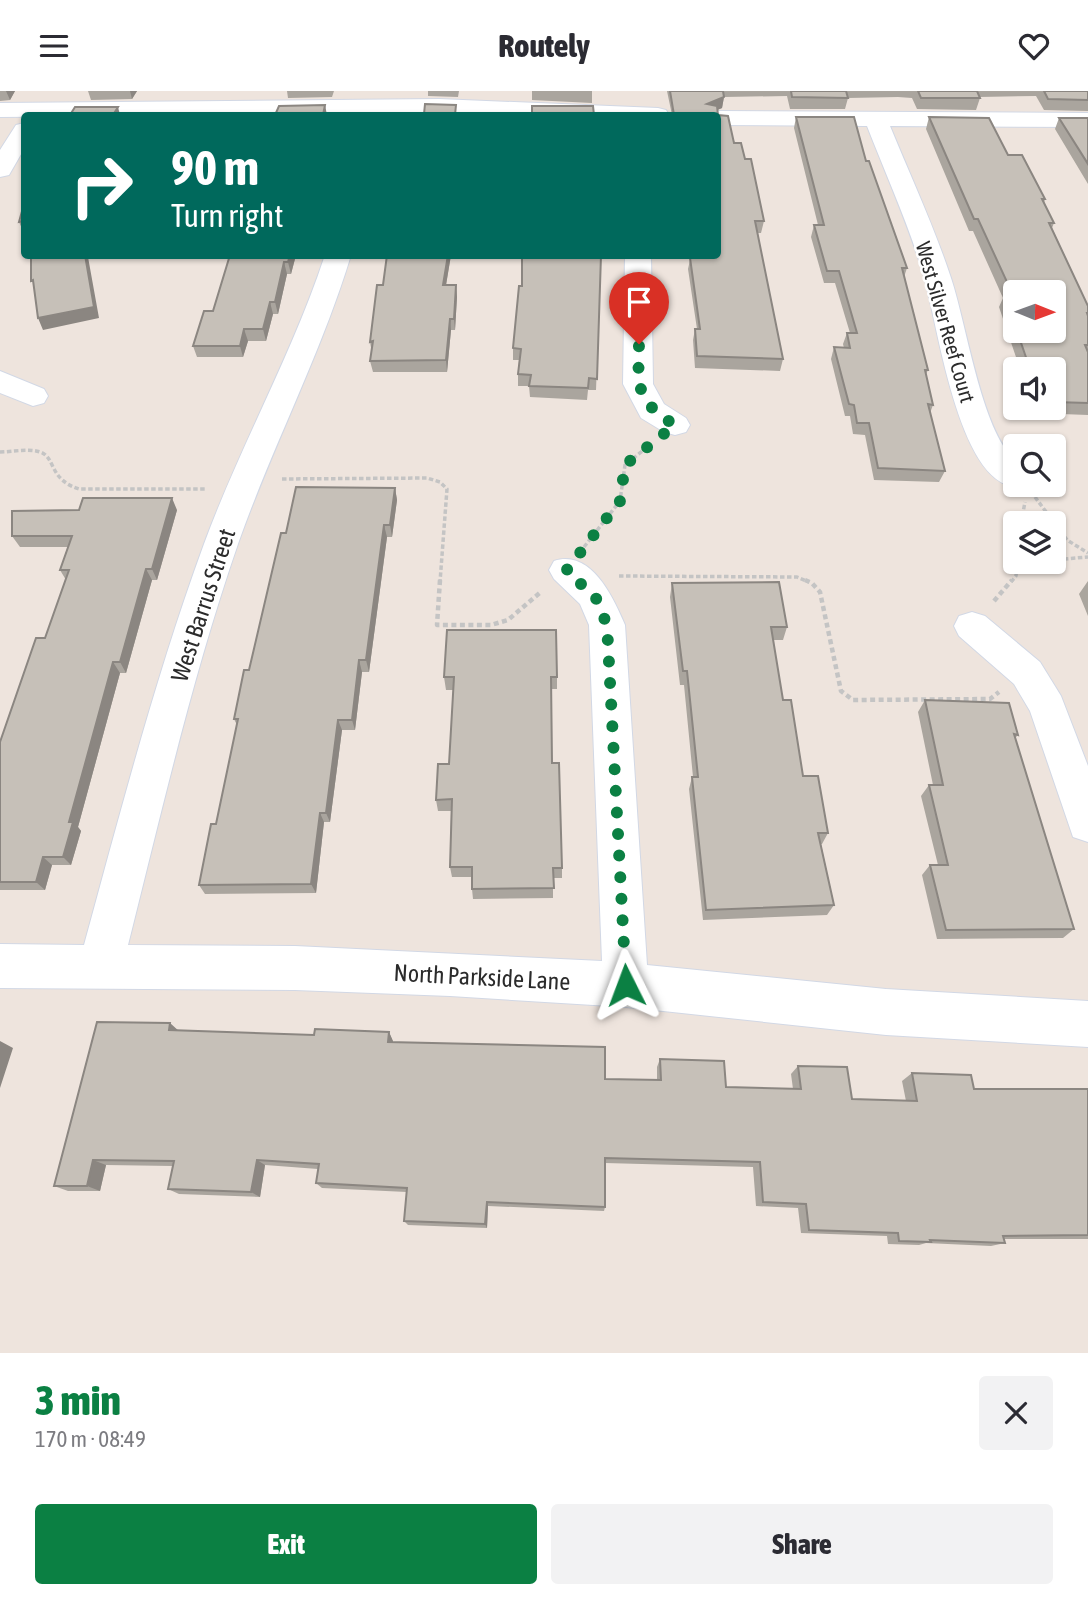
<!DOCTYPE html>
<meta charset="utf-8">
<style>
:root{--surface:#fff;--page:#f2f2f3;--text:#2b2b33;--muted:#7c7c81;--accent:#0b8043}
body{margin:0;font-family:"Asap Condensed",sans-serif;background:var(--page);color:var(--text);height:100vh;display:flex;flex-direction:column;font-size:26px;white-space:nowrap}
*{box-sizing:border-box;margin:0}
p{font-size:23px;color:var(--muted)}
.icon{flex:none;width:38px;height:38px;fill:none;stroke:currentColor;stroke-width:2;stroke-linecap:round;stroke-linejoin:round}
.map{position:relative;height:1262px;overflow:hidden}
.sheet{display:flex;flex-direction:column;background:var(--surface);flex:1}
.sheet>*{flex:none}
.guide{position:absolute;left:21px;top:21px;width:700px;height:147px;border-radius:7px;box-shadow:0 2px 5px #0004;background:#00695c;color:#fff;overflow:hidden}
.needle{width:46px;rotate:91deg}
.fabs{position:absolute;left:1003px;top:189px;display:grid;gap:14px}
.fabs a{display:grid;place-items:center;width:63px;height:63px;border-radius:7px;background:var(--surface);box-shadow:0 2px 5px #0004;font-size:35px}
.pin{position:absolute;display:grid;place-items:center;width:60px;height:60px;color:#fff;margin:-72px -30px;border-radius:50% 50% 50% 0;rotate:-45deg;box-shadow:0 0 7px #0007}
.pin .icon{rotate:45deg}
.me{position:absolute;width:77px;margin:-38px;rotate:357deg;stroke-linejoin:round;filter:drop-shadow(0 0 5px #0008)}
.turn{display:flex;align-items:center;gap:24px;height:147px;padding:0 35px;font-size:32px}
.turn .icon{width:91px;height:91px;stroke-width:2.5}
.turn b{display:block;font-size:49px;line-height:60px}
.round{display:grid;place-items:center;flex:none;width:74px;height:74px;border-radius:7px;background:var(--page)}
.head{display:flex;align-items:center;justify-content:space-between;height:119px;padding:0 35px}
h1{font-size:42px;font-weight:800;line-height:52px;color:var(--accent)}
.cta{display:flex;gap:14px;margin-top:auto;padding:14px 35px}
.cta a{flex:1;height:80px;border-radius:7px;background:var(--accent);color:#fff;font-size:28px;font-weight:800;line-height:80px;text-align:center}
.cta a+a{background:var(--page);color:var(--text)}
header{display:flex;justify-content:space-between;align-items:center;height:91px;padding:0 35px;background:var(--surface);font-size:32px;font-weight:800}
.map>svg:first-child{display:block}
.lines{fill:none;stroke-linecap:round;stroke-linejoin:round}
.minor-casing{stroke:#d2d8e5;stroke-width:2}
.path-far1{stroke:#c4c4c4;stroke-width:3.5;stroke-dasharray:4.5 2.5;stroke-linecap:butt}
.path{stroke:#c4c4c4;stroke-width:4.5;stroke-dasharray:5 3.5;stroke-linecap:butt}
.minor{fill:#fff;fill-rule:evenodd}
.wall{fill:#aaa59e;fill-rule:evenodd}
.shaded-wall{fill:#8b8681}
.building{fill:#c6c0b8;stroke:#8b8681;stroke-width:2}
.route{stroke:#0b8043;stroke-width:12;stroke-dasharray:0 21.6}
.labels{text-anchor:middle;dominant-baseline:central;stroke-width:5;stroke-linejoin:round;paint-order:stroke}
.far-street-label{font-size:21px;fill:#2b2b2b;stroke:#fff}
.street-label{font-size:24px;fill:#2b2b2b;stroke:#fff}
</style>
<header><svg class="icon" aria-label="menu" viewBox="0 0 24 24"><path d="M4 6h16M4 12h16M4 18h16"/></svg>Routely<svg class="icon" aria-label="heart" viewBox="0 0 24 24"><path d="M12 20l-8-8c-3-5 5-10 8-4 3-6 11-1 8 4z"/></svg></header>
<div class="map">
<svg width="1088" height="1262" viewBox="0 0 1088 1262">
<rect width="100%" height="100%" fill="#eee4dd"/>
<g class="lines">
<defs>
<path id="minor" d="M439 8 658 17 666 19 669 24H505L439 22 0 26V12Z
M718 20 1088 22V36L890 35C910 84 933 133 950 184 966 229 981 340 1015 369V394H1026C960 413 937 228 924 185 909 134 886 84 867 35L718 34V24H708Z
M24 32V58L9 84 0 86V59L16 34Z
M325 164H351C321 263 273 354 239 450 193 582 162 719 128 854L295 855 602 870 589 534 580 513 554 488 549 479 554 470C591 458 613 506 625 534L647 874 886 898 1088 910V956L886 944 626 916 450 905 295 899 0 897V853L84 854C121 719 156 584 204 453 240 355 292 264 325 164Z
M625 164H651L653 293 664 313 686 327 690 334 686 341 675 344 664 341 641 327 623 293Z
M0 280 44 298 48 305 44 312 33 315 0 302Z
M972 521 985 525 1040 571 1061 605 1088 675V751L1073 746 1030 620 1014 593 959 545 954 535 959 525Z"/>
</defs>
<use href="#minor" class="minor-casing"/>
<path class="path-far1" d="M0 361C12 361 28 357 40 361 56 366 48 388 79 398H207
M282 388 427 387 440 391 447 398 440 491
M1035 406 1067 449 1088 462
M1021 432 1025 411
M584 456 620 410 625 374 651 353
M1029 471 1088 466
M619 485 797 486 809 491
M1011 491 1016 485 1017 471"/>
<path class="path" d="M440 489 437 534H491L508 529 542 500
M805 489 812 492 820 501 841 600 853 609 990 608 999 601
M994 510 1012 489"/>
<use href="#minor" class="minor"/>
</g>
<path class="wall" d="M0 0H15L10 9 0 10Z
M88 0H137L132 8 91 9Z
M287 0H334L332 6 288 7Z
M428 0H459L458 6 428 5Z
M532 0H592V12L532 9Z
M667 0H1088V20L1044 19 1036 5 979 6 980 7 976 19 917 18 912 7 898 6 848 7 845 18H790L787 5 724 6 722 17 717 19 718 24 745 68 764 130 761 142H757L783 268 780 280 695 277 693 249 695 238H697L688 178 690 169 689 164H718V24H672Z
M796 26 866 70 907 177 904 186 928 279 926 283 933 314 930 322 945 380 939 391 874 389 865 344 853 343 850 325H845L831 268 834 256 844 257 843 253 847 242H850L835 192H824L811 146 814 134H818L794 37Z
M929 26 1008 64 1045 108 1044 112 1054 132 1052 137 1088 215V324L1035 322 1033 317H1054V278H1020L999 216 1003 207 973 140H969L926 38ZM1015 201 1054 240H1015Z
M1059 27H1088V93L1055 38Z
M24 113V142L19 131Z
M230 164H296L291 183H287L278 223H273L266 250H248L243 266H197L193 255 213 220Z
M387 164H451L446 194H456L457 206 455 239H451L447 281H373L370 270 372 262 370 251 383 194Z
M601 164 596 299H588L587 309 530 306 529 295H518V283L519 269H513V257Z
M395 397 397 409 392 446H387L369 581H362L355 639H342L330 731H324L316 802 205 803 199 794 216 733 237 634 234 628 249 579 286 442Z
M177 419 157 489H152L126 582H120L78 736 81 740 71 774H52L45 799H0V651L45 547 66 489 60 479 68 456H20L12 445Z
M1088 490V525L1079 503Z
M672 492 787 536 783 549H773L783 609 803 685 828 742 822 753H821L834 814 827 824 703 829 689 698 692 686H693L684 594H680L670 506Z
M444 586H557V598H551L552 672 562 777V787H553V807L473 808 472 798V786H452L450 776 451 720H438L436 709 449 673 453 599H446Z
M925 609 1018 644 1015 647 1074 838 1063 847 937 848 922 784 930 774H938L921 705 929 694H933L918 621Z
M179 940 314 944 389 941 393 951 605 988H657V976L660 968 726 996 793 998 791 983 798 975 852 1008 906 1010 902 990 912 982 974 998H1088V1148H1004L1005 1152 991 1155 926 1152 919 1154 888 1153 887 1145 801 1142 798 1117 756 1115 753 1076 605 1072V1116L604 1120 488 1115 487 1137 408 1134 404 1130 407 1101 322 1097 316 1092 318 1078 265 1074 260 1106 179 1103 168 1098 173 1075 106 1074 100 1100H68L54 1095Z"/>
<path class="shaded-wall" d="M6 0H15L10 9Z
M130 0H137L132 8Z
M724 6 722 17 705 24 707 13Z
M325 14 327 24H323Z
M118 16 120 24H113Z
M85 164H88V166L99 227 43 239 38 227Z
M290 164H296L291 183 288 171Z
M448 164H451L444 206 443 194Z
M284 171 287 183 278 223 275 211Z
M456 194 457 206 455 239 454 228Z
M270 211 273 223 266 250 263 238Z
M450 228 451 239 447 281 446 269Z
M244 238 248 250 243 266 240 255Z
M395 397 397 409 392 446 390 434Z
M172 407 177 419 157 489 152 478Z
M384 434 387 446 369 581 366 569Z
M146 478 152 489 126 582 120 571Z
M359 569 362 581 355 639 352 629Z
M113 571 120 582 78 736 81 740 71 774 63 766 69 731Z
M338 629 342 639 330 731 326 722Z
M320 722 324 731 316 802 311 793Z
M43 766 52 774 45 799 36 791Z
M170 932 180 941 169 939Z
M389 941 393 950 392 959 388 951Z
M0 950 13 957 0 997Z
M93 1069 106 1074 100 1100 87 1095Z
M257 1069 265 1074 260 1106 251 1101Z
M487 1111 488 1115 487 1137 485 1133Z"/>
<path class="building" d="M670 0H723L724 6 707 13 717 15 718 24 728 25 734 52H741L745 68H751L764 130H755L783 268 697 265 695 238H700L690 167H693L692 164H718V24H674Z
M791 0H846L848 7 792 6Z
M918 0H977L980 7H921Z
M1044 0H1088V9L1048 8Z
M425 13 456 14 455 24H413V23H424Z
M325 14 323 24H275L279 15Z
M532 15H593L594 24H532Z
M75 16H118L113 24H70Z
M796 26H854L866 70H869L907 177H902L928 279H925L933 314 928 313 945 380 878 377 869 332H857L854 314 849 313 834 256 850 257 847 242H857L839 180H827L814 134H824Z
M929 26 989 27 1008 64H1022L1045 108H1042L1054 132H1049L1088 215V222H1087L1088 225V254H1085L1088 261V312L1054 311V278H1030L1017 240H1054V201H1015V235L1004 204H1013L978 128H974Z
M1059 27H1088V73Z
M24 113V130L19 131Z
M31 164H85L94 216 38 227 33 189 31 190Z
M230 164H290L288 171H284L275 211H270L263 238H244L240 255H193L204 220H213Z
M387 164H448L443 194H456L454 228H450L446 269 370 270 373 250 370 251 377 194H383Z
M522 164H601L597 288 589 287 588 297 529 295 531 284 518 283 521 258 513 257 519 195H522Z
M296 396 395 397 390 434H384L366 569H359L352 629H338L326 722H320L311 793 199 794 211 733H216L238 628H234L244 579H249L281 442H286Z
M83 407H172L152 478H146L120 571H113L69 731H73L63 766H43L36 791H0V651L36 547H45L69 479H60L72 445H12V420L79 419Z
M779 491 787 536H771L783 609H791L803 685H818L828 742H818L834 814 706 819 692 686H698L687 580H683L672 492Z
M447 539H556L557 586H551L552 672H559L562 777H553L554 797 472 798V776H450L452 708 436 709 438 673H449L454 586H444Z
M925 609 1009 612 1018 644 1014 643 1074 838 946 839 930 774H948L929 694H943Z
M97 931 170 932 169 939 314 944 315 938 389 941 388 951 605 956V988L661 989 660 968 724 970 726 996 801 998 798 975 847 976 852 1008 917 1010 912 982 971 984 974 998H1088V1144L1003 1145 1005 1152 930 1149 931 1151 899 1150 898 1142 809 1139 806 1113 763 1111 760 1071 605 1067V1116L487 1111 485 1133 404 1130 407 1097 316 1092 319 1073 257 1069 251 1101 168 1098 174 1070 93 1069 87 1095H54Z"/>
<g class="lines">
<path class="route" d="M626 894 607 534 595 505 566 480 620 410 625 374 675 334C635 309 638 296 639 253"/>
</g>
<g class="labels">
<g class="far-street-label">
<text transform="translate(946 231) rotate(74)">West Silver Reef Court</text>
</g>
<g class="street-label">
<text transform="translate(203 514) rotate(-72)">West Barrus Street</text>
<text transform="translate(482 886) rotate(3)">North Parkside Lane</text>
</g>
</g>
</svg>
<div class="fabs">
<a><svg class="needle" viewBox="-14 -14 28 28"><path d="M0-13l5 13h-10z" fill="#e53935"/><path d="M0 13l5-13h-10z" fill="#7c7c81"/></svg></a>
<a><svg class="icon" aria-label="sound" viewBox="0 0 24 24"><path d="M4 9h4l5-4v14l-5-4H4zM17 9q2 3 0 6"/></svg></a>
<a><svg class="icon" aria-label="search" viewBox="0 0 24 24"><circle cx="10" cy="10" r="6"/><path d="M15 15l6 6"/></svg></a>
<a><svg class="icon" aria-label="layers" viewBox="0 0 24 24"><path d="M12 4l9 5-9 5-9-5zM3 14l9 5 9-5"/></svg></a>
</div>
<div class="pin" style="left:639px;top:253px;background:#d93025"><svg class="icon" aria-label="arrive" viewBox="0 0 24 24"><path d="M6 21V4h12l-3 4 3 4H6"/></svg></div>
<svg class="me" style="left:626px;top:894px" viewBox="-20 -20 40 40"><path d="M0-17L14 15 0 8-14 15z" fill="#0b8043" stroke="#fff" stroke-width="4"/></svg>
<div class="guide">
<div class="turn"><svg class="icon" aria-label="right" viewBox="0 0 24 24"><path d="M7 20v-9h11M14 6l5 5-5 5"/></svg><div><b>90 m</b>Turn right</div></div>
</div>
</div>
<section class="sheet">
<div class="head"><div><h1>3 min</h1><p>170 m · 08:49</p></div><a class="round"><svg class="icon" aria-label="close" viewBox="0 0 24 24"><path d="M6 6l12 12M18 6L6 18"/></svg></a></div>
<div class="cta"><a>Exit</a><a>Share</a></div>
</section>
